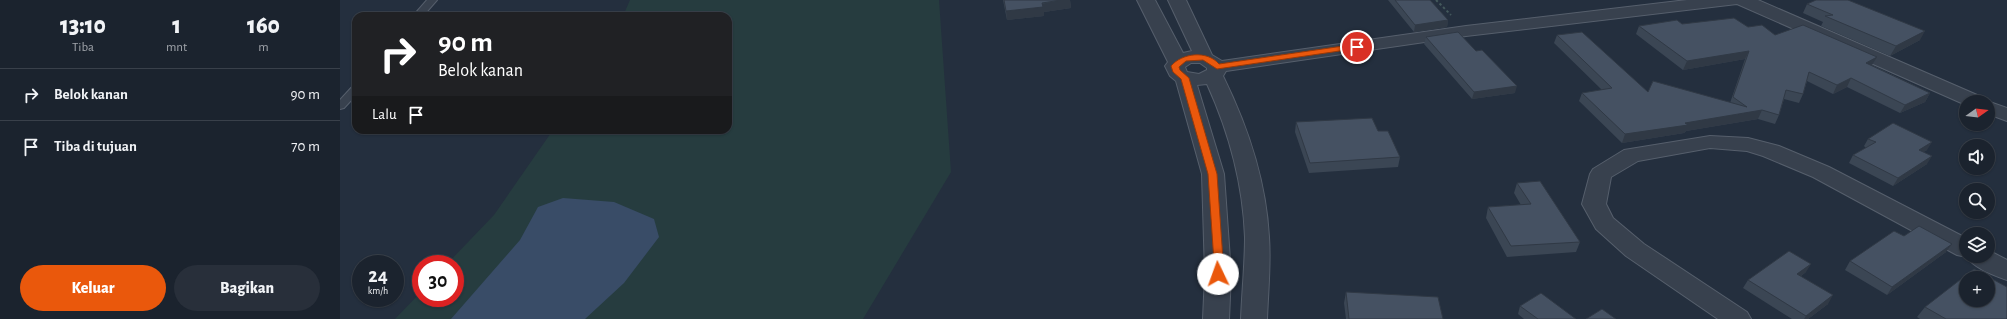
<!DOCTYPE html>
<html lang="id">
<style>
:root{--surface:#1b232e;--page:#282f3a;--text:#f1f3f6;--muted:#a0a4aa;--line:#39404a;--accent:#ea580c}
body{margin:0;font-family:"Alegreya Sans",sans-serif;background:var(--page);color:var(--text);height:100vh;display:flex;flex-direction:column;font-size:15px;white-space:nowrap}
*{box-sizing:border-box;margin:0}
p{font-size:13px;color:var(--muted)}
.icon{flex:none;width:22px;height:22px;fill:none;stroke:currentColor;stroke-width:2;stroke-linecap:round;stroke-linejoin:round}
.map{position:relative;flex:1;overflow:hidden}
.sheet{display:flex;flex-direction:column;background:var(--surface);width:340px}
.sheet>*{flex:none}
.guide{position:absolute;left:12px;top:12px;width:380px;height:122px;border-radius:12px;box-shadow:0 1px 3px #0004,0 0 0 1px var(--line);background:#202124;color:#fff;overflow:hidden}
.needle{width:26px;rotate:76deg}
.fabs{position:absolute;left:1619px;top:95px;display:grid;gap:8px}
.fabs a{display:grid;place-items:center;width:36px;height:36px;border-radius:50%;background:var(--surface);box-shadow:0 1px 3px #0004,0 0 0 1px var(--line);font-size:20px}
.speed{position:absolute;left:12px;top:255px;display:flex;gap:8px;font-size:20px;font-weight:700;text-align:center}
.speed>*{display:grid;place-content:center;width:52px;height:52px;border-radius:50%;background:var(--surface);box-shadow:0 1px 3px #0004,0 0 0 1px var(--line);line-height:1}
.speed small{font-size:10px;font-weight:400}
.speed .limit{border:6px solid #d22;background:#fff;color:#111}
.pin{position:absolute;display:grid;place-items:center;width:34px;height:34px;color:#fff;margin:-17px;border:2px solid #fff;border-radius:50%;box-shadow:0 1px 4px #0007}
.me{position:absolute;width:44px;margin:-22px;rotate:357deg;stroke-linejoin:round;filter:drop-shadow(0 0 3px #0008)}
.turn{display:flex;align-items:center;gap:14px;height:84px;padding:0 20px;font-size:18px}
.turn .icon{width:52px;height:52px;stroke-width:2.5}
.turn b{display:block;font-size:28px;line-height:34px}
.then{display:flex;align-items:center;height:38px;padding:0 20px;background:#0003;gap:8px;font-size:15px}
.eta{display:flex;justify-content:space-evenly;align-items:center;height:68px;text-align:center}
.eta b{font-size:24px;font-weight:800;line-height:28px}
.action{display:flex;gap:8px;margin-top:auto;padding:8px 20px}
.action a{flex:1;height:46px;border-radius:24px;background:var(--accent);color:#fff;font-size:16px;font-weight:800;line-height:46px;text-align:center}
.action a+a{background:var(--page);color:var(--text)}
ul{padding:0;list-style:none}
li{display:flex;align-items:center;gap:12px;height:52px;padding:0 20px;border-top:1px solid var(--line)}
li div{flex:1}
li b{display:block;font-size:15px}
li em{font-style:normal}
main{display:flex;flex:1;min-height:0}
.map>svg:first-child{display:block}
.green{fill:#263c3f}
.water{fill:#394c67}
.lines{fill:none;stroke-linecap:round;stroke-linejoin:round}
.lane-casing{stroke:#565f6c;stroke-width:2}
.street-casing{stroke:#565f6c;stroke-width:2}
.path{stroke:#44595c;stroke-width:2;stroke-dasharray:2.5 2.5;stroke-linecap:butt}
.lane{fill:#38414e;fill-rule:evenodd}
.street{fill:#38414e;fill-rule:evenodd}
.wall{fill:#3b4654}
.shaded-wall{fill:#303945}
.building{fill:#455162;stroke:#303945;fill-rule:evenodd}
.route{fill:#ea580c;stroke:#983908}
</style>
<main>
<section class="sheet">
<div class="eta">
<div><b>13:10</b><p>Tiba</p></div>
<div><b>1</b><p>mnt</p></div>
<div><b>160</b><p>m</p></div>
</div>
<ul>
<li><svg class="icon" aria-label="right" viewBox="0 0 24 24"><path d="M7 20v-9h11M14 6l5 5-5 5"/></svg><div><b>Belok kanan</b></div><em>90 m</em></li>
<li><svg class="icon" aria-label="arrive" viewBox="0 0 24 24"><path d="M6 21V4h12l-3 4 3 4H6"/></svg><div><b>Tiba di tujuan</b></div><em>70 m</em></li>
</ul>
<div class="action"><a>Keluar</a><a>Bagikan</a></div>
</section>
<div class="map">
<svg width="1667" height="319" viewBox="0 0 1667 319">
<rect width="100%" height="100%" fill="#242f3e"/>
<path class="green" d="M290 0H599L611 172 523 319H55L81 292V298H115V264H107L154 215 213 130H388V16H283Z"/>
<path class="water" d="M223 198 274 202 314 219 319 237 284 283 245 319H111L180 240 198 207Z"/>
<g class="lines">
<defs>
<path id="lane" d="M87 0H97L83 16H73Z
M16 86V95L4 108 0 109V100L12 87Z"/>
<path id="street" d="M797 0H815L843 53 852 51 828 0H846L872 55 882 61 1126 26 1347 0H1418L1644 98 1647 101 1667 108V121L1648 114V102H1626V105L1397 4 1126 36 886 71 883 76C908 127 926 180 929 237 931 264 928 292 927 319H901C902 292 905 264 905 237 903 184 889 132 867 84L857 85 884 174 891 274 889 319H863L865 274 862 174 836 81 830 76 825 66 828 62ZM851 63H860L867 68V70L859 74 847 72 845 67Z
M1370 136 1408 138 1439 146 1489 167 1626 238V256H1648V250L1667 260V280C1655 276 1634 268 1627 257L1617 255 1473 177 1423 156 1407 151 1370 148 1298 161 1271 177 1266 204 1273 218 1304 244 1407 312 1411 319H1378L1286 256 1256 229 1242 204 1250 174 1253 169 1284 150Z"/>
</defs>
<use href="#lane" class="lane-casing"/>
<use href="#street" class="street-casing"/>
<path class="path" d="M1096 0 1111 15"/>
<use href="#lane" class="lane"/>
<use href="#street" class="street"/>
</g>
<path class="wall" d="M663 0H730L731 8 704 12V16L667 20Z
M1048 0H1090L1108 20 1107 27 1074 32Z
M1467 4 1580 40 1550 56 1481 26 1483 22 1463 13Z
M1342 24 1408 27 1435 35 1532 65 1590 93 1585 102 1560 113 1507 87 1493 94 1467 81 1463 94 1459 103 1444 99 1439 115 1435 124 1418 119 1346 131 1344 133 1282 143 1239 101 1242 93 1262 90 1214 43 1217 35 1308 92 1390 103 1405 59 1343 70 1296 34 1299 26Z
M1086 37 1175 93 1132 99 1084 44Z
M956 122 1038 131 1060 157 1058 167 969 173 955 132Z
M1528 139 1587 150 1583 152 1587 164 1553 186 1509 163 1513 155 1526 148 1524 146Z
M1177 183 1240 242 1236 252 1167 257 1146 218 1148 207 1181 205 1174 193Z
M1564 236 1606 252 1547 295 1505 270 1510 261Z
M1466 272 1461 276 1488 304 1468 319H1452L1403 288 1408 280Z
M1006 292 1103 319H1006L1004 303Z
M1180 306 1236 319H1184L1178 314Z
M1585 307 1667 319H1580L1577 317Z"/>
<path class="shaded-wall" d="M721 0H730L731 8 704 12V16L667 20 666 11Z
M1108 20 1107 27 1074 32 1075 25Z
M1585 31 1580 40 1550 56 1556 46Z
M1409 51 1405 59 1343 70 1347 61Z
M1537 57 1532 65 1526 63Z
M1511 78 1507 87 1493 94 1497 85Z
M1177 86 1175 93 1132 99 1134 92Z
M1590 93 1585 102 1560 113 1565 105Z
M1422 110 1418 119 1346 131 1344 133 1282 143 1285 134 1345 123Z
M1592 142 1587 150 1574 158 1579 150Z
M1592 156 1587 164 1553 186 1558 178Z
M1612 244 1606 252 1547 295 1552 287Z
M1471 264 1466 272 1453 282 1457 274Z
M1493 295 1488 304 1468 319H1464L1466 316Z"/>
<path class="building" d="M664 0H721L702 3 703 7 666 11Z
M1055 0H1090L1108 20 1075 25Z
M1476 0H1508L1585 31 1556 46 1485 16 1493 15 1467 4Z
M1394 18 1408 27 1422 25 1435 35 1463 25 1537 57 1526 63 1590 93 1565 105 1511 78 1497 85 1469 72 1463 94 1446 90 1439 115 1422 110 1345 123 1348 125 1285 134 1242 93 1272 88 1217 35 1242 32 1308 92 1313 81 1407 107 1393 97 1409 51 1347 61 1299 26 1337 20 1342 24Z
M1118 32 1136 51 1142 50 1177 86 1134 92 1086 37Z
M1032 118 1038 131H1048L1060 157 970 163 956 122Z
M1553 123 1592 142 1579 150 1592 156 1558 178 1513 155 1536 142 1528 139Z
M1200 181 1240 242 1171 246 1148 207 1191 204 1177 183Z
M1579 226 1612 244 1552 287 1510 261 1554 231 1564 236Z
M1449 251 1471 264 1457 274 1493 295 1466 316 1408 280Z
M1634 269 1667 287V319H1606L1585 307ZM1626 278H1648V300H1626Z
M1006 292 1098 297 1103 319H1009Z
M1201 293 1236 319H1198L1180 306Z
M1262 309 1276 319H1246Z"/>
<path class="route" d="M1017 44 1021 47 1020 48 877 69 863 60 846 61 839 67 840 70 849 78 877 174 884 274 882 277H875L868 174 841 79 833 72 831 66C842 53 867 50 879 64Z"/>
</svg>
<div class="fabs">
<a><svg class="needle" viewBox="-14 -14 28 28"><path d="M0-13l5 13h-10z" fill="#e53935"/><path d="M0 13l5-13h-10z" fill="#a0a4aa"/></svg></a>
<a><svg class="icon" aria-label="sound" viewBox="0 0 24 24"><path d="M4 9h4l5-4v14l-5-4H4zM17 9q2 3 0 6"/></svg></a>
<a><svg class="icon" aria-label="search" viewBox="0 0 24 24"><circle cx="10" cy="10" r="6"/><path d="M15 15l6 6"/></svg></a>
<a><svg class="icon" aria-label="layers" viewBox="0 0 24 24"><path d="M12 4l9 5-9 5-9-5zM3 14l9 5 9-5"/></svg></a>
<a>+</a>
</div>
<div class="speed"><div>24<small>km/h</small></div><div class="limit">30</div></div>
<div class="pin" style="left:1017px;top:47px;background:#d93025"><svg class="icon" aria-label="arrive" viewBox="0 0 24 24"><path d="M6 21V4h12l-3 4 3 4H6"/></svg></div>
<svg class="me" style="left:878px;top:274px" viewBox="-20 -20 40 40"><circle r="19" fill="#fff"/><path d="M0-13L10 11 0 6-10 11z" fill="#ea580c"/></svg>
<div class="guide">
<div class="turn"><svg class="icon" aria-label="right" viewBox="0 0 24 24"><path d="M7 20v-9h11M14 6l5 5-5 5"/></svg><div><b>90 m</b>Belok kanan</div></div>
<div class="then">Lalu<svg class="icon" aria-label="arrive" viewBox="0 0 24 24"><path d="M6 21V4h12l-3 4 3 4H6"/></svg></div>
</div>
</div>
</main>
